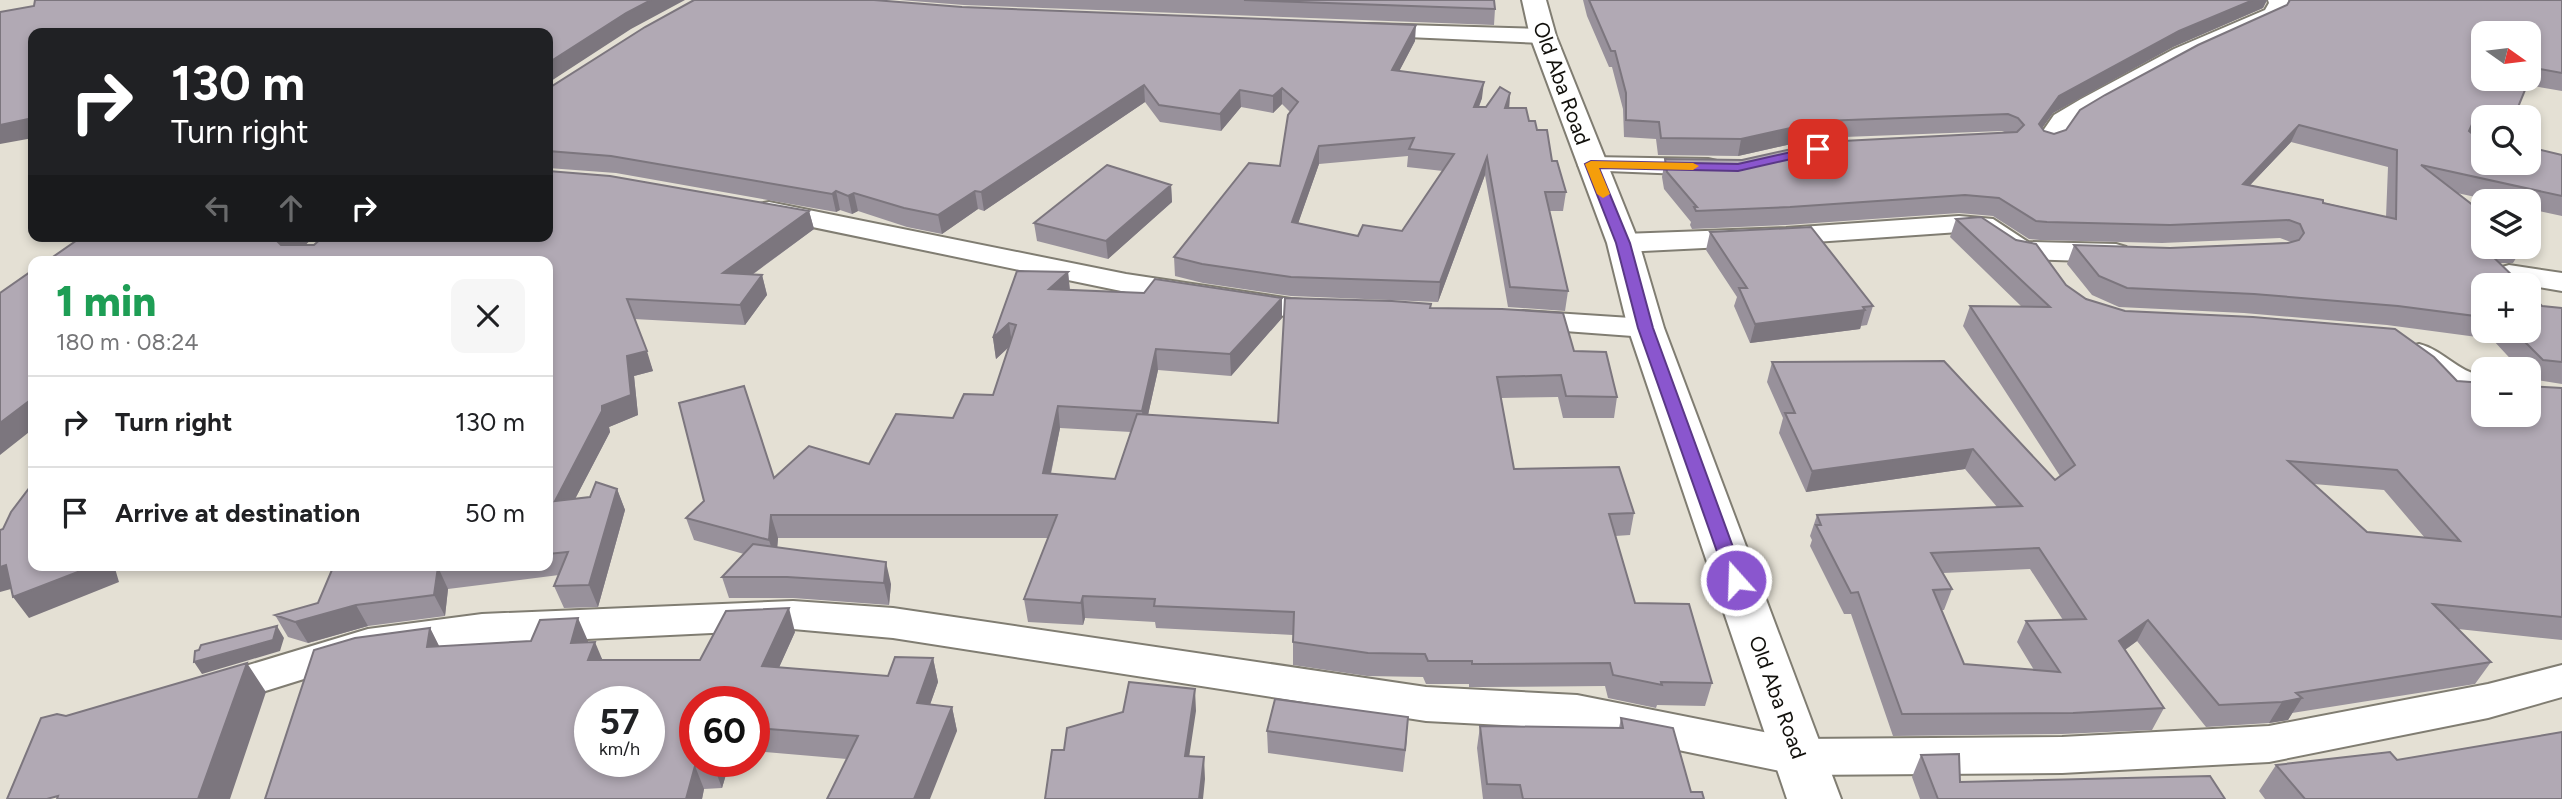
<!DOCTYPE html>
<meta charset="utf-8">
<style>
:root{--surface:#fff;--page:#f6f6f6;--text:#202124;--muted:#757577;--line:#e0e0e0}
body{margin:0;font-family:Figtree,sans-serif;background:var(--page);color:var(--text);height:100vh;display:flex;flex-direction:column;font-size:26px;white-space:nowrap}
*{box-sizing:border-box;margin:0}
p{font-size:23px;color:var(--muted)}
.icon{flex:none;width:38px;height:38px;fill:none;stroke:currentColor;stroke-width:2;stroke-linecap:round;stroke-linejoin:round}
.map{position:relative;flex:1;overflow:hidden}
.drawer{position:absolute;left:28px;top:256px;width:525px;height:315px;display:flex;flex-direction:column;background:var(--surface);border-radius:14px;box-shadow:0 4px 10px #0003}
.drawer>*{flex:none}
.banner{position:absolute;left:28px;top:28px;width:525px;height:214px;border-radius:14px;box-shadow:0 4px 10px #0003;background:#202124;color:#fff;overflow:hidden}
.needle{width:46px;rotate:104deg}
.tools{position:absolute;left:2471px;top:21px;display:grid;gap:14px}
.tools a{display:grid;place-items:center;width:70px;height:70px;border-radius:14px;background:var(--surface);box-shadow:0 4px 10px #0003;font-size:35px}
.speed{position:absolute;left:574px;top:686px;display:flex;gap:14px;font-size:35px;font-weight:700;text-align:center}
.speed>*{display:grid;place-content:center;width:91px;height:91px;border-radius:50%;background:var(--surface);box-shadow:0 4px 10px #0003;line-height:1}
.speed small{font-size:18px;font-weight:400}
.speed .limit{border:10px solid #d22;background:#fff;color:#111}
.pin{position:absolute;display:grid;place-items:center;width:60px;height:60px;color:#fff;margin:-30px;border-radius:14px;box-shadow:0 4px 10px #0006}
.me{position:absolute;width:77px;margin:-38px;rotate:340deg;stroke-linejoin:round;filter:drop-shadow(0 0 5px #0008)}
.turn{display:flex;align-items:center;gap:24px;height:147px;padding:0 28px;font-size:32px}
.turn .icon{width:91px;height:91px;stroke-width:2.5}
.turn b{display:block;font-size:49px;line-height:60px}
.lanes{display:flex;align-items:center;height:66px;padding:0 28px;background:#0003;justify-content:center;gap:35px;direction:ltr}
.lanes .off{opacity:.35}
.round{display:grid;place-items:center;flex:none;width:74px;height:74px;border-radius:14px;background:var(--page)}
.headline{display:flex;align-items:center;justify-content:space-between;height:119px;padding:0 28px}
h1{font-size:42px;font-weight:800;line-height:52px;color:#1e9e55}
ul{padding:0;list-style:none}
li{display:flex;align-items:center;gap:21px;height:91px;padding:0 28px;border-top:2px solid var(--line)}
li div{flex:1}
li b{display:block;font-size:26px}
li em{font-style:normal}
.map>svg:first-child{display:block}
.lines{fill:none;stroke-linecap:round;stroke-linejoin:round}
.street-casing{stroke:#807d72;stroke-width:4}
.primary-casing{stroke:#807d72;stroke-width:4}
.street{fill:#fff;fill-rule:evenodd}
.primary{fill:#fff;fill-rule:evenodd}
.wall{fill:#98919b;fill-rule:evenodd}
.shaded-wall{fill:#7c767e}
.building{fill:#b1a9b4;stroke:#7c767e;stroke-width:2;fill-rule:evenodd}
.route{fill:#8a56ce;stroke:#5a3886;stroke-width:2}
.slow{fill:#f59e0b}
.labels{text-anchor:middle;dominant-baseline:central;stroke-width:7;stroke-linejoin:round;paint-order:stroke}
.street-label{font-size:21px;fill:#11100c;stroke:#fff}
</style>
<div class="map">
<svg width="2562" height="799" viewBox="0 0 2562 799">
<rect width="100%" height="100%" fill="#e4e0d4"/>
<g class="lines">
<defs>
<path id="street" d="M2268 0H2288L2290 3 2279 18 2190 59 2097 109 2072 125 2058 146 2049 149 2040 146 2036 141 2054 115 2081 99 2174 49 2265 10 2269 3Z
M1370 24 1543 29 1551 31 1554 36 1551 41 1543 43 1362 35 1359 30 1362 25Z
M1591 157 1708 159 1717 161 1721 167 1717 173 1708 175 1582 170 1578 165 1582 160Z
M769 202 1126 274 1291 299 1340 303 1344 309 1340 315 1329 318 1291 317 1126 292 759 216 755 210 759 204Z
M1959 216 1993 219 2028 242 2116 244 2126 247 2130 253 2126 259 2116 262 2021 259 2011 256 1976 233 1959 232 1786 244 1623 252 1613 249 1609 243 1613 237 1623 234 1786 228Z
M2509 265 2562 273V291L2499 280 2494 274 2499 268Z
M1523 311 1646 319 1657 321 1662 328 1657 335 1646 337 1512 327 1508 320 1512 313Z
M2419 344C2443 350 2458 372 2483 376V396C2453 391 2421 380 2403 354L2408 347Z
M793 601 893 608 1426 687 1577 695 1799 739 2062 737 2269 726 2488 684 2562 665V697L2488 718 2269 762 2062 773 1799 775 1577 729 1426 721 893 638 793 629 482 644 368 659 214 707 199 702 193 691 199 680 368 629 482 614Z"/>
<path id="primary" d="M1522 0H1546L1556 36 1639 243 1664 328 1841 799H1787L1628 328 1607 243 1530 36Z"/>
</defs>
<use href="#street" class="street-casing"/>
<use href="#primary" class="primary-casing"/>
<use href="#street" class="street"/>
<use href="#primary" class="primary"/>
</g>
<path class="wall" d="M900 0H1494L1495 9 1494 25 964 5Z
M1583 0H2267L2263 8 2173 47 2053 113 2042 128 2044 131 2054 134 2562 0V91L2527 85 2483 117V138L2474 136 2483 138 2562 155V216L2529 209V201H2494L2457 193 2483 213V247H2523L2513 263H2499L2483 285V331H2529L2542 306 2562 308V384L2530 379 2529 369H2520L2492 339 2387 325 2244 313 2119 307 2092 295 2067 264 2074 245 2170 248 2291 242 2280 238 2162 243 2040 240 2029 239 1993 216 1959 213 1786 225 1692 229 1690 225 1691 222 1664 189 1662 177 1665 159 1742 160 2007 133 2002 131 1818 138 1738 156 1658 155 1656 139 1624 137 1623 109 1612 67H1609L1587 16ZM2291 142 2388 167 2386 217 2250 185Z
M1415 41 1399 71 1482 98 1479 107H1486L1510 93 1509 108 1529 121 1537 130 1566 192 1563 211H1549L1568 291 1565 311 1508 307 1485 175 1438 302 1291 296 1203 283 1175 276 1174 257 1280 166 1290 112 1282 104 1273 113 1241 107 1221 131 1160 122 1145 102 984 211 978 209 942 234 907 227 858 211 852 214 840 210 836 212 616 173 548 168V87ZM1408 156 1407 167 1443 171 1402 231 1358 236 1298 223 1319 164Z
M1171 185 1172 202 1108 259 1037 241 1034 223Z
M809 211 814 229 752 275H762L767 295 745 325 634 319 653 371 634 376 638 415 609 427 610 432 575 499 590 497 617 489 625 510 598 607 564 608 554 586 559 575 448 589 445 616 368 626 308 643 288 637 275 615 318 603 334 565H548V261L83 236H315L305 245H314Z
M1956 219 2066 285 2086 299 2125 311 2457 381 2562 388V640L2458 629 2491 662 2475 684 2292 713 2288 720 2269 723 2206 727 2137 641 2125 650 2164 708 2152 730 2062 734 1893 736 1851 614H1844L1810 546 1812 540 1810 536 1817 515 1997 507 1965 469 1806 492 1779 433 1783 418 1767 382 1772 362 2055 480 2060 476 1963 326 1970 306 2022 307 1950 237ZM2314 484 2384 490 2425 538 2367 532ZM2030 569 2063 620 2026 621 2017 642 2034 670 1964 664 1941 610H1944L1952 589 1943 573Z
M1710 232 1873 306 1867 325 1861 326 1860 329 1750 343 1734 306 1737 297 1706 250Z
M1068 272 1070 290 1282 318 1231 376 1158 370 1148 415 1278 423 1431 308 1574 351 1617 397 1614 418H1563L1558 397 1501 398 1514 469 1634 513 1630 535 1615 536 1635 603 1712 683 1705 706 1657 705 1656 708 1608 698 1605 686 1480 687H1469V684H1426L1423 677 1367 676 1293 665V635L1156 628 1155 622 1085 618 1083 625 1028 622 1024 599 1048 538H778L777 548 891 584 889 605 793 598H729L722 577 744 554 694 540 686 518 774 478 869 464 993 395 1009 347 996 359 993 338ZM1060 428 1131 432 1115 479 1051 474Z
M430 628 439 646 588 641V643L603 660H700L795 632 779 667 888 676 933 658 938 682 930 705 952 707 957 731 847 759 754 751V702H695L730 761 722 788 704 789 702 799H265Z
M1621 718 1691 792 1704 799H1483L1477 748 1480 726 1619 728Z
M1267 731 1407 739 1403 772 1268 753Z
M1921 755 1960 782 2225 799H1920L1912 777Z
M2397 760 2562 799H2265L2259 791 2276 765Z"/>
<path class="shaded-wall" d="M651 0H685L631 29 548 83V63L626 13Z
M2253 0H2267L2263 8 2173 47 2053 113 2033 141 2039 124 2059 96 2179 31Z
M1416 25 1415 41 1391 87 1392 70Z
M1484 82 1482 98 1472 124 1474 107Z
M1144 85 1145 102 984 211 981 192Z
M1282 88V104L1273 113V96Z
M1240 90 1241 107 1221 131 1220 114Z
M1510 93 1509 110 1505 108Z
M33 118V138L0 144V125Z
M2483 119V122L2476 135 2464 139 2473 122Z
M1822 121 1818 138 1738 156 1741 139Z
M2299 125 2291 142 2234 202 2243 184Z
M1319 146V164L1292 241V222Z
M1487 157 1485 175 1438 302 1440 282Z
M1171 185 1172 202 1108 259 1106 241Z
M836 191 840 210 836 212 832 194Z
M975 191 978 209 942 234 938 215Z
M854 193 858 211 852 214 848 196Z
M809 211 814 229 728 292 723 273Z
M285 236H315L288 261 278 242Z
M1068 272 1070 293 1049 289Z
M762 275 767 295 745 325 740 305Z
M1282 298V318L1231 376 1230 354Z
M1865 310 1860 329 1750 343 1755 324Z
M1009 323 1012 344 996 359 993 338Z
M1156 349 1158 370 1144 433 1142 411Z
M647 351 653 371 634 376 638 415 609 427 610 432 563 522 555 501 627 356Z
M33 398V429L0 455V423Z
M1058 406 1060 428 1046 495 1043 473Z
M1973 449 1965 469 1806 492 1812 471Z
M617 489 625 510 598 607 589 585Z
M771 515 778 538 776 563 769 540Z
M886 562 891 584 889 605 884 583Z
M6 565 22 586 0 592V567Z
M96 565H114L119 582 29 618 13 597Z
M438 567 448 589 445 616 434 595Z
M1083 596 1085 618 1083 625 1081 603Z
M356 605 368 626 308 643 295 622Z
M789 608 795 632 769 690 762 666Z
M578 618 588 641 581 667 571 643Z
M2148 620 2137 641 2108 662 2119 641Z
M277 626 284 638 280 651 202 674 194 662Z
M430 628 442 652 427 647Z
M595 642 605 666 588 660Z
M933 658 938 682 922 727 917 703Z
M247 663 266 692 230 799H198Z
M1195 689 1196 711 1186 778 1185 756Z
M2302 698 2288 720 2269 723 2282 702Z
M952 707 957 731 930 799H914Z
M1204 757 1205 779 1203 799H1199Z
M714 761H730L722 788 713 764Z
M695 766 704 789 702 799H686Z"/>
<path class="building" d="M35 0H651L626 13 548 63V33H33V118L0 125V12L34 6Z
M694 0H874L962 7 1416 25 1392 70 1484 82 1474 107H1486L1500 87 1510 93 1505 108H1526L1529 121H1535L1537 130H1547L1552 161H1557L1566 192H1545L1568 291 1510 287 1487 157 1440 282 1291 277 1202 264 1174 257 1249 163 1280 166 1288 115 1298 102 1282 88 1273 96 1240 90 1220 114 1159 105 1144 85 981 192 975 191 938 215 904 208 854 193 848 196 836 191 832 194 611 156 548 151V87L552 86 645 27ZM1414 138 1409 149 1454 154 1402 231 1363 225 1358 236 1292 222 1319 146Z
M1244 0H1494L1495 9Z
M1589 0H2253L2179 31 2059 96 2039 124 2044 131 2054 134 2066 130 2080 110 2105 95 2198 45 2287 5 2290 0H2562V73L2534 68 2514 117H2483V119L2473 122 2469 131 2475 136 2483 138V163H2529V147L2562 155V196L2421 165 2483 213V245H2481L2522 285H2483V317L2398 306 2254 294 2127 288 2099 276 2074 245 2170 248 2288 243 2299 240 2304 233 2300 224 2289 220 2170 225 2047 222 2036 221 1999 198 1965 195 1790 207 1696 211 1694 207H1697L1667 172 1665 159 1742 160 1823 142 2017 132 2024 125 2018 118 2008 114 1822 121 1741 139 1661 138 1659 122 1626 120V93L1615 51H1611ZM2483 33H2529V79H2483ZM2299 125 2397 150 2396 219 2323 203V200L2243 184Z
M1107 165 1171 185 1106 241 1034 223Z
M548 171 610 176 809 211 723 273 762 275 740 305 627 299 647 351 627 356 631 395 602 406V411L555 501 590 497 596 482 617 489 589 585 554 586 568 552 548 554V261H47L83 236H285L278 242 281 245H314L324 236H548Z
M1981 217 2016 240 2036 244 2066 285 2086 299 2125 311 2253 317 2395 329 2434 357 2457 381 2483 383V415H2529V386L2562 388V617L2433 604 2491 662 2296 693 2302 698 2282 702 2219 705 2148 620 2119 641 2164 708 2073 713 1902 714 1858 592 1851 593 1816 525H1821L1817 515 2022 506 1973 449 1812 471 1785 413H1795L1772 362 1944 361 2055 480 2075 465 1970 306 2050 307 1956 219ZM2288 461 2397 470 2460 541 2367 532ZM2039 548 2086 619 2026 621 2060 672 1964 664 1933 590 1952 589 1931 553Z
M1811 227 1873 306 1863 307 1865 310 1755 324 1739 288H1747L1710 232Z
M33 270V398L0 423V293Z
M1017 271 1068 272 1049 289 1144 293 1155 279 1282 298 1230 354 1156 349 1142 411 1058 406 1043 473 1115 479 1137 414 1278 423 1285 298 1392 301 1431 304 1430 308 1502 309 1563 313 1574 351 1606 352 1617 397 1566 396 1561 375 1497 377 1514 469 1619 467 1634 513 1609 514 1635 603 1689 604 1712 683 1661 682 1662 685 1613 675 1610 663 1483 664H1472V661H1428L1425 654 1368 653 1293 642 1294 612 1154 606 1155 599 1083 596 1081 603 1024 599 1057 515H771L769 540 686 518 704 501 679 403 744 386 774 478 809 446 869 464 896 414 953 418 964 394 993 395 1016 325 1009 323 993 338Z
M2529 292 2542 306 2562 308V362L2543 360 2514 331H2529Z
M33 483V565H96L13 597 6 565 0 567V530L3 529 11 512Z
M753 544 886 562 884 583 787 577H722Z
M334 565H452L438 567 434 595 356 605 295 622 275 615 318 603Z
M789 608 762 666 888 676 895 657 933 658 917 703 952 707 914 799H827L858 736 754 728V702H695V761H714L713 764 695 766 686 799H265L314 650 355 638 430 628 427 647 531 641 540 620 578 618 571 643 595 642 588 660H700L726 611ZM590 702H649V761H590Z
M277 626 273 640 194 662 195 651 199 650 201 645Z
M247 663 198 799H57L58 796 47 799H7L41 718 57 714 66 716Z
M1129 682 1195 689 1185 756 1204 757 1199 799H1045L1052 750H1064L1067 728 1123 712Z
M1275 699 1408 717 1405 750 1267 731Z
M1621 718 1673 728 1691 792H1702L1704 799H1523L1520 785 1487 784 1480 726 1623 728Z
M2562 732V799H2305L2276 765 2390 752 2397 760Z
M1959 754 1960 782 2210 776 2225 799H1938L1921 755Z"/>
<path class="route" d="M1818 146 1824 149 1822 152 1738 171 1599 168 1630 243 1653 328 1745 580 1743 585H1729L1727 580 1638 328 1616 243 1585 164 1591 161 1738 164Z"/>
<path class="slow" d="M1591 161 1693 163 1699 166 1693 170 1599 168 1610 194 1603 198 1597 194 1585 164Z"/>
<g class="labels">
<g class="street-label">
<text transform="translate(1562 83) rotate(70)">Old Aba Road</text>
<text transform="translate(1778 697) rotate(70)">Old Aba Road</text>
</g>
</g>
</svg>
<div class="tools">
<a><svg class="needle" viewBox="-14 -14 28 28"><path d="M0-13l5 13h-10z" fill="#e53935"/><path d="M0 13l5-13h-10z" fill="#757577"/></svg></a>
<a><svg class="icon" aria-label="search" viewBox="0 0 24 24"><circle cx="10" cy="10" r="6"/><path d="M15 15l6 6"/></svg></a>
<a><svg class="icon" aria-label="layers" viewBox="0 0 24 24"><path d="M12 4l9 5-9 5-9-5zM3 14l9 5 9-5"/></svg></a>
<a>+</a>
<a>−</a>
</div>
<div class="speed"><div>57<small>km/h</small></div><div class="limit">60</div></div>
<div class="pin" style="left:1818px;top:149px;background:#d93025"><svg class="icon" aria-label="arrive" viewBox="0 0 24 24"><path d="M6 21V4h12l-3 4 3 4H6"/></svg></div>
<svg class="me" style="left:1736px;top:580px" viewBox="-20 -20 40 40"><circle r="17" fill="#8a56ce" stroke="#fff" stroke-width="3"/><path d="M0-11L8 9 0 5-8 9z" fill="#fff"/></svg>
<div class="banner">
<div class="turn"><svg class="icon" aria-label="right" viewBox="0 0 24 24"><path d="M7 20v-9h11M14 6l5 5-5 5"/></svg><div><b>130 m</b>Turn right</div></div>
<div class="lanes"><svg class="icon off" aria-label="left" viewBox="0 0 24 24"><path d="M17 20v-9H6M10 6l-5 5 5 5"/></svg><svg class="icon off" aria-label="ahead" viewBox="0 0 24 24"><path d="M12 20V5M6 11l6-6 6 6"/></svg><svg class="icon" aria-label="right" viewBox="0 0 24 24"><path d="M7 20v-9h11M14 6l5 5-5 5"/></svg></div>
</div>
<section class="drawer">
<div class="headline"><div><h1>1 min</h1><p>180 m · 08:24</p></div><a class="round"><svg class="icon" aria-label="close" viewBox="0 0 24 24"><path d="M6 6l12 12M18 6L6 18"/></svg></a></div>
<ul>
<li><svg class="icon" aria-label="right" viewBox="0 0 24 24"><path d="M7 20v-9h11M14 6l5 5-5 5"/></svg><div><b>Turn right</b></div><em>130 m</em></li>
<li><svg class="icon" aria-label="arrive" viewBox="0 0 24 24"><path d="M6 21V4h12l-3 4 3 4H6"/></svg><div><b>Arrive at destination</b></div><em>50 m</em></li>
</ul>
</section>
</div>
